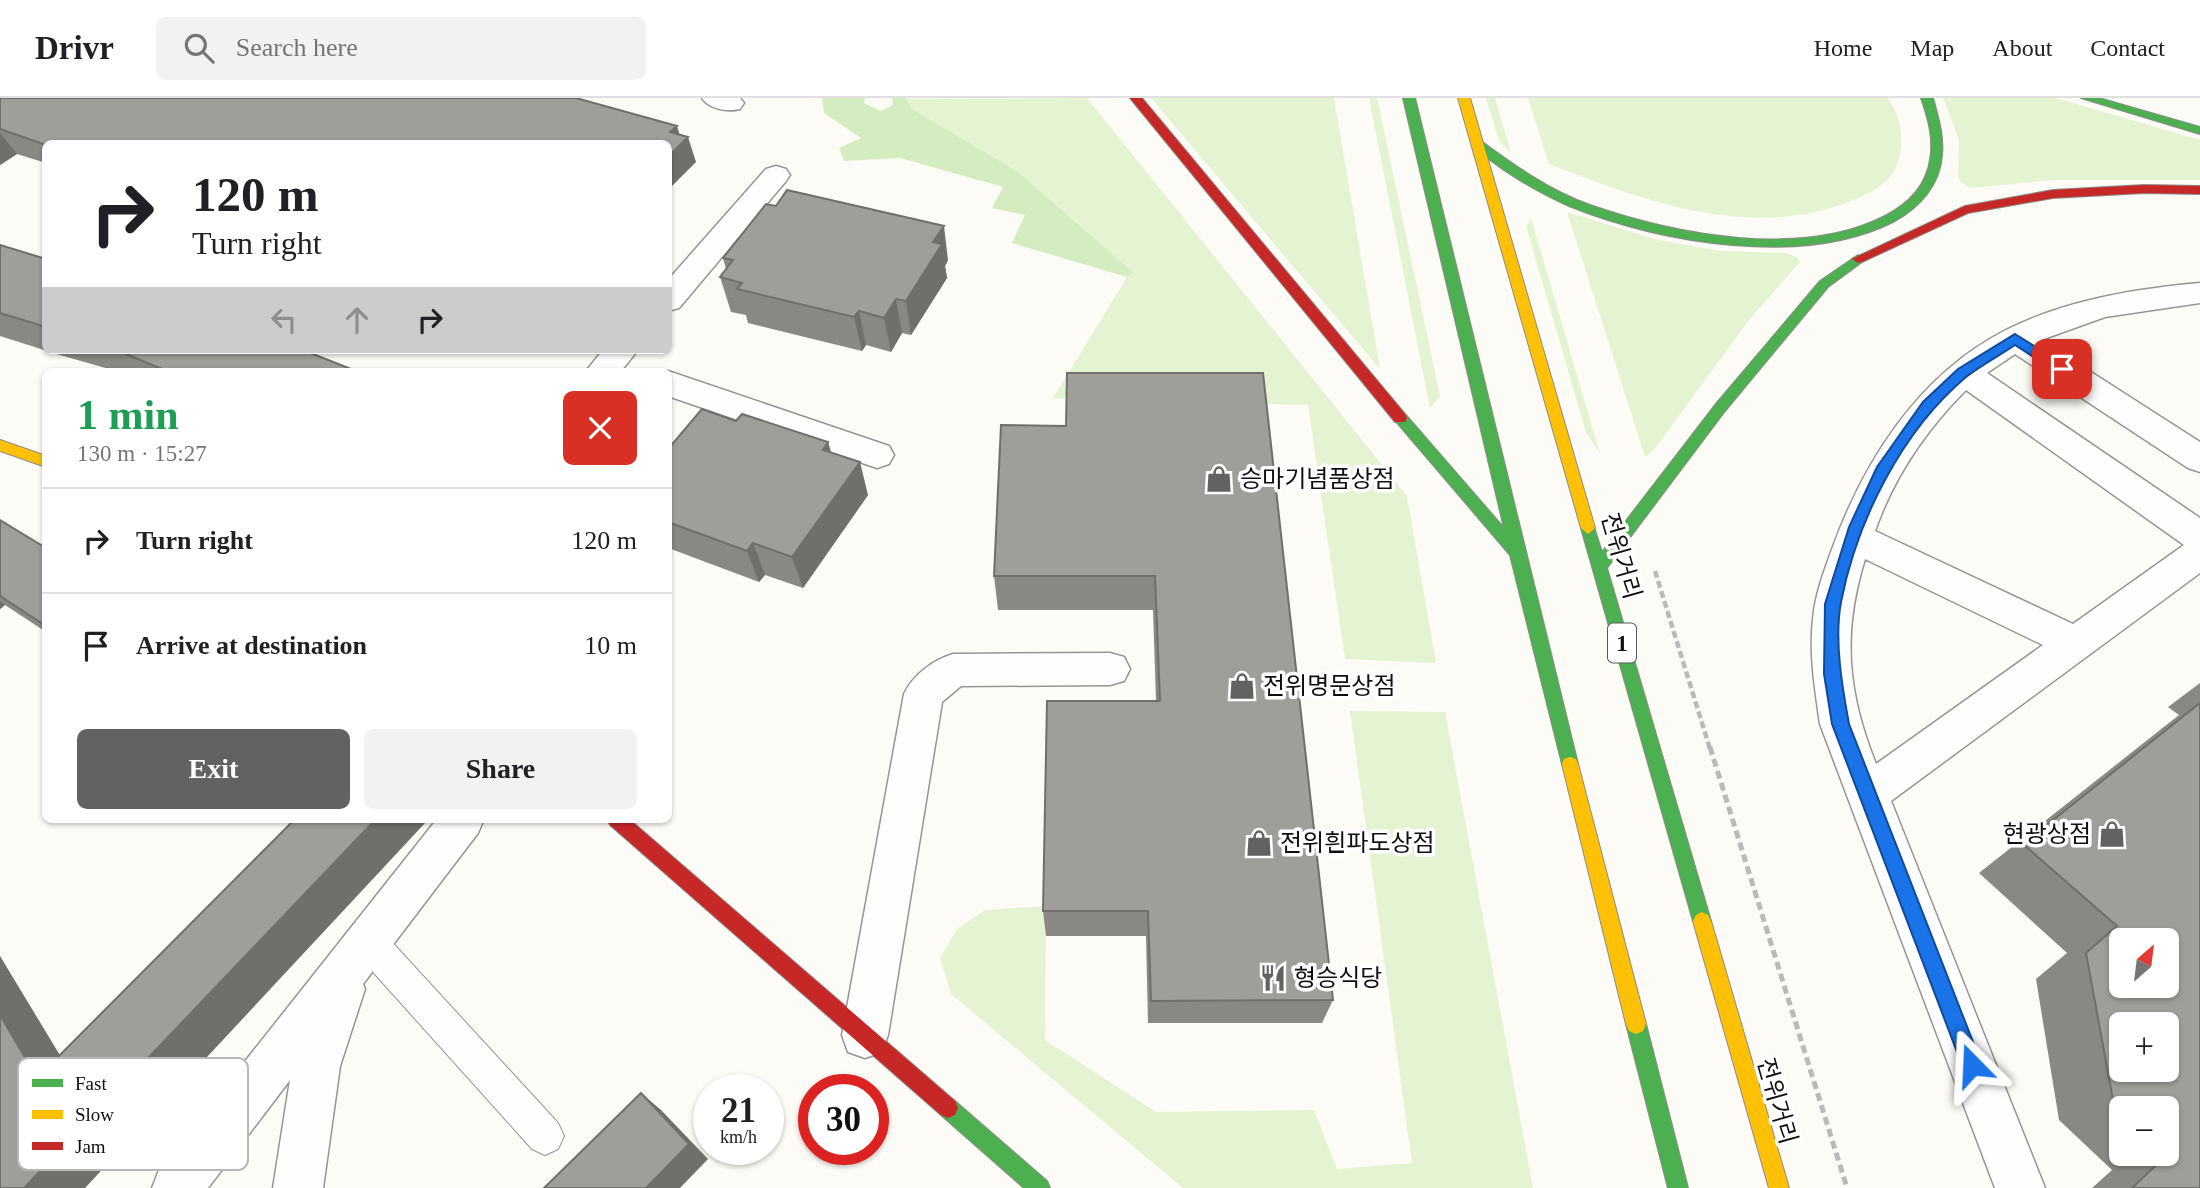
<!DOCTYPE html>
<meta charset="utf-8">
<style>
:root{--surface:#fff;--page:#f2f2f2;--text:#202124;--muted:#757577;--line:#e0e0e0;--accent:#626260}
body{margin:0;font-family:"Times New Roman","Noto Sans KR",serif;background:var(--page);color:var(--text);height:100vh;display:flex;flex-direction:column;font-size:26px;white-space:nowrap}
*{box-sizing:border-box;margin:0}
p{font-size:23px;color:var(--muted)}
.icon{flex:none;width:38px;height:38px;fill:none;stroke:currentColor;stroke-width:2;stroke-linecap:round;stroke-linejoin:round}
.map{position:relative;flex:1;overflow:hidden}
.details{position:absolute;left:42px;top:270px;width:630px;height:455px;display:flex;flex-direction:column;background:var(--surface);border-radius:10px;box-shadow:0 2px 5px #0004}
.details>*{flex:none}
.banner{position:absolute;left:42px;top:42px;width:630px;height:214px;border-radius:10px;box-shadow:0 2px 5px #0004;background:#fff;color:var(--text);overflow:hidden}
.needle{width:46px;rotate:28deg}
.fabs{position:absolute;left:2109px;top:830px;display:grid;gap:14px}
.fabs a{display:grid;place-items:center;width:70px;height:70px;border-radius:10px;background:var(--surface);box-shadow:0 2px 5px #0004;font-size:35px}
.speed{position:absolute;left:693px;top:976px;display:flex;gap:14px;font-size:35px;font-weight:700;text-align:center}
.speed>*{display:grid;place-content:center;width:91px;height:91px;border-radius:50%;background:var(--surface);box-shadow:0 2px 5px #0004;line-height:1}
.speed small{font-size:18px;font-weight:400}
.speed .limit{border:10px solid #d22;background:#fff;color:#111}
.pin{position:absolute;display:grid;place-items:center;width:60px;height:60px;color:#fff;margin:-30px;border-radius:14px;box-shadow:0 4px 10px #0006}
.me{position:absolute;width:77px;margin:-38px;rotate:339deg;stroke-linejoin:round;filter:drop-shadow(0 0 5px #0008)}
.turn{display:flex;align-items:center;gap:24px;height:147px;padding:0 35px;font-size:32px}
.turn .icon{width:91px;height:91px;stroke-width:2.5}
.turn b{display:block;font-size:49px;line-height:60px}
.lanes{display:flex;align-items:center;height:66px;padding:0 35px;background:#0003;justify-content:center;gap:35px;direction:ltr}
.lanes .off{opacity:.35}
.round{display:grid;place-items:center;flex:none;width:74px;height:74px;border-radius:10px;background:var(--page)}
.head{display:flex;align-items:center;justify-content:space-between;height:119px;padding:0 35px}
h1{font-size:42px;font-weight:600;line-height:52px;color:#1e9e55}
.primary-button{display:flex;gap:14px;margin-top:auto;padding:14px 35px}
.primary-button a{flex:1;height:80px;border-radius:10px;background:var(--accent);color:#fff;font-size:28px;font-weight:600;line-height:80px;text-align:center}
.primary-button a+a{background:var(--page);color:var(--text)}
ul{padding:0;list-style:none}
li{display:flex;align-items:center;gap:21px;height:105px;padding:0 35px;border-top:2px solid var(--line)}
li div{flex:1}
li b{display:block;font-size:26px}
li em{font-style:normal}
header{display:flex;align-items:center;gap:42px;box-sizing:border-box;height:98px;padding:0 35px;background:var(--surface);border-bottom:2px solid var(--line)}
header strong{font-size:33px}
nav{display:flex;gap:38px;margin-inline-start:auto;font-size:24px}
.search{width:490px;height:63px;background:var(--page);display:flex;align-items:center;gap:18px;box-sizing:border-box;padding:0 24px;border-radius:10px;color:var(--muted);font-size:26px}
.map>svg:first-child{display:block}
.green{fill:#e4f4d2}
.forest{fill:#d4edc0}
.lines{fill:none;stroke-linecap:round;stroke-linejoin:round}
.lane-casing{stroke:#969593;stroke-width:2}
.street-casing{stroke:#969593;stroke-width:3}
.fast-casing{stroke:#8c8c89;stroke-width:2}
.slow-casing{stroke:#8c8c89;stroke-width:2}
.jam-casing{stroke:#8c8c89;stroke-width:2}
.path-far1{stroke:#b9b9b8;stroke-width:4.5;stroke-dasharray:7 3.5;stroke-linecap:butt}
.path{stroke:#b9b9b8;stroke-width:5;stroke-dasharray:8 4.5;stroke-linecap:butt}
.lane{fill:#fffefe;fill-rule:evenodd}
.street{fill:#fffefe;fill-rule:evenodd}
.fast{fill:#4caf50;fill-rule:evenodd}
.slow{fill:#ffc107;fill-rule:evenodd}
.jam{fill:#c62828;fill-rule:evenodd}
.wall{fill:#8a8884;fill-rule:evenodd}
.shaded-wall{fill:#706f6c}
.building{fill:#a09e9a;stroke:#706f6c;stroke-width:2;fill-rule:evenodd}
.route{fill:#1a73e8;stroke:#114b97;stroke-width:2}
.labels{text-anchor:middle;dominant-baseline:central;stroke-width:7;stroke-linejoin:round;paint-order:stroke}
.shield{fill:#fff;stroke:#575757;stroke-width:2}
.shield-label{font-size:23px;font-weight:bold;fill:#0f0f0f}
.poi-label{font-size:24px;fill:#0f0f0f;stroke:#fff;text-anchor:start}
.street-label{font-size:24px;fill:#0f0f0f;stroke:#fff}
.key{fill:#fff;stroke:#b7b7b7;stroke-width:2}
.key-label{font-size:19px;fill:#0f0f0f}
</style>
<header>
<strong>Drivr</strong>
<div class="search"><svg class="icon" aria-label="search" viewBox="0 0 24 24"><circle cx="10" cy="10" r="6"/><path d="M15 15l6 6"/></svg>Search here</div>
<nav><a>Home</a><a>Map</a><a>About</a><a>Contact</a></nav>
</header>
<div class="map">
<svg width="2200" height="1090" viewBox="0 0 2200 1090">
<rect width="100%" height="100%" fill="#fcfbf5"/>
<path class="green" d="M1087 0 1407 398 1436 565 1345 561 1308 307 1053 300 1127 179 1134 175 1017 73 912 11 906 1Z
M1151 0H1334L1380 271Z
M1369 0H1377L1440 298 1430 310Z
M1486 0H1495L1511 55 1499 43Z
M1528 0H1888C1902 20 1906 48 1895 71 1885 89 1866 97 1848 104 1749 143 1642 102 1549 66Z
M1943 0H2056L2200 42V82H2054L1971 90 1962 85 1958 80 1959 42Z
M1567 114 1658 142 1721 153 1785 155 1797 159 1800 164 1749 222 1654 352 1645 359Z
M1531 120 1600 356 1586 334 1526 128Z
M1350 613 1445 614 1533 1090H1183L951 896 940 860 957 831 985 812 1046 808 1045 942 1156 1014 1314 1012 1337 1071 1412 1065Z"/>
<path class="forest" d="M822 0H865L864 5 881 13 893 7 892 0H906L912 11 1017 73 1134 175 1127 179 1012 145 1025 117 992 110 1003 89 900 60 844 63 839 50 861 40 824 15Z"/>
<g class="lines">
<defs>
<path id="lane" d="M367 825 379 830 558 1025 564 1038 558 1051 545 1057 532 1051 355 854 350 842 355 830Z"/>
<path id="street" d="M702 0H740L744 5 740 11C727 14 709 11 702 0Z
M776 68 786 71 790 77 786 83 679 210 668 213V182L766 71Z
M2200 185V205L2105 219 2041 242 2200 344V374L2188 370 2015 256 1987 275 2200 420V475L1891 703 2045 1090H1995L1820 626C1815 591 1809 556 1813 521 1815 498 1823 476 1831 454 1863 364 1918 277 2006 232 2066 202 2134 191 2200 185ZM1966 292 2184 447 2073 526 1875 433C1894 379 1925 333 1966 292ZM1865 461 2043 547 1876 666C1847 594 1842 535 1865 461Z
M603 252H638L621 273H586Z
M668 273 889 348 894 357 889 366 877 370 668 298Z
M1110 555 1124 559 1130 571 1124 583 1110 587 961 588 942 604 888 937 882 954 865 960 848 954 842 937 904 596C913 577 933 562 953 556Z
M437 721H484L478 735 363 886 365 891 340 968 323 1090H273L290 982 208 1090H152L159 1072Z"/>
<path id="fast" d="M1403 0H1415L1578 666 1576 671 1570 673 1564 671 1562 666 1510 457 1393 320 1400 315 1405 316 1504 430Z
M1921 0H1933C1938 19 1944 37 1942 57 1940 87 1920 109 1895 123 1803 170 1662 145 1569 108 1539 95 1494 69 1471 45L1481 43C1515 68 1550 93 1590 107 1676 137 1802 161 1885 118 1908 106 1926 89 1930 62 1934 41 1928 20 1921 0Z
M2081 0H2099L2200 29V36Z
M1858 157 1864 161 1862 164 1828 189 1725 313 1607 470 1711 823 1708 829 1702 832 1696 829 1693 823 1581 430 1588 424 1593 426 1602 454 1715 307 1820 183Z
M1636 916 1643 919 1646 926 1688 1090H1668L1626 926 1629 919Z
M948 1000 955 1003 1047 1083 1050 1090H1024L941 1017 938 1010 941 1003Z"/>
<path id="slow" d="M1458 0H1470L1595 430 1588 436 1581 430Z
M0 342 46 358V369L0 353Z
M1570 659 1576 661 1578 666 1646 926 1643 933 1636 936 1629 933 1626 926 1562 666 1564 661Z
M1702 814 1708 817 1711 823 1789 1090H1769L1693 823 1696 817Z"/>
<path id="jam" d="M1130 0H1142L1405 316 1407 320 1405 324H1395Z
M2144 87 2200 88V96L2144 95 2053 100 1968 115 1862 164 1858 165 1852 161 1965 108 2053 92Z
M607 721H629L955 1003 958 1010 955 1017 948 1020 941 1017 610 727Z"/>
</defs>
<use href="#lane" class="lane-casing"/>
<use href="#street" class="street-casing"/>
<use href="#fast" class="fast-casing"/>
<use href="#slow" class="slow-casing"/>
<use href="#jam" class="jam-casing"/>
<path class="path-far1" d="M1655 473 1710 651"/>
<path class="path" d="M1710 649 1847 1090"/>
<use href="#lane" class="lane"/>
<use href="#street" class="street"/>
<use href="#fast" class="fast"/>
<use href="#slow" class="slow"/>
<use href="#jam" class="jam"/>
</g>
<path class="wall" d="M0 0 679 37 696 64 668 46H46V65L17 56 0 67Z
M0 147 46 161V252H303L356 273H116L60 257 0 238Z
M723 160 948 162 945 168 947 180 911 237 902 235 891 254 866 247 862 253 748 225 746 217 731 214 720 179 726 171Z
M1263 275 1333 902 1322 925H1148L1146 838H1046L1043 813 1156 603 1153 512H998L994 478 1066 328Z
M736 323 828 344 831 354 868 397 803 490 765 477 759 484 671 451 668 446V351Z
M0 422 46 450V534L5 507 0 511Z
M2200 585V1090H2092L2112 1072 2059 1022 2036 881 2067 855 1979 775 2179 617 2168 609ZM2121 1010H2166V1055H2121Z"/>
<path class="shaded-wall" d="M677 28 682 45 688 39 696 64 668 92 670 34Z
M0 35 17 56 0 67Z
M944 128 948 162 945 168 947 180 911 237 906 203 933 144Z
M896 201 902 235 891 254 884 220Z
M859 213 866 247 862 253 854 219Z
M828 344 837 377 823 352Z
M860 364 868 397 803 490 792 459Z
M753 445 765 477 759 484 747 453Z
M0 503 5 507 0 511Z
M376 721H423L426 724 85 1090H24Z
M0 858 84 997 37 980 0 917Z
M641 995 661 1012 708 1061 680 1090H646Z"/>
<path class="building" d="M0 0H576L677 28 670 34 688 39 668 59V46L137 45 46 46V47L0 31Z
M787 92 944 128 933 144 942 146 906 203 896 201 884 220 859 213 854 219 737 191 742 185 720 179 733 162 723 160 766 106 776 108Z
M0 147 46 161V229L0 215Z
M116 252H303L356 273H167Z
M1067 275H1263L1333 902 1151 903 1148 813H1043L1047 603H1160L1155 478H994L1001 327 1066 328Z
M702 311 736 323 742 316 828 344 823 352 860 364 792 459 753 445 747 453 668 424V351Z
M0 422 46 450V528L0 498Z
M2200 605V1090H2132L2170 1054 2166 1051V1010H2122L2113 1002 2086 855 2117 828 2023 746ZM2121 842H2166V887H2121ZM2121 926H2166V971H2121Z
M295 721H376L24 1090H0V917L37 980Z
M641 995 689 1046 646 1090H544Z"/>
<path class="route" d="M2015 236 2066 268V274H2057L2015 247C1999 258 1981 267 1966 279 1902 333 1857 422 1841 504 1834 542 1842 588 1849 626L1982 967 1979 974 1972 977 1965 974 1962 967 1832 626 1824 576 1825 506 1849 429 1877 369 1923 304 1958 271Z"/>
<defs>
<symbol id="shop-bare" viewBox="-9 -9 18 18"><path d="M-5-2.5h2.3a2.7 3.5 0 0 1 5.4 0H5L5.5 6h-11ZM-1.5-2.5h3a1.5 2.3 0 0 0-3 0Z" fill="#626260" stroke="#fff" stroke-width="2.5" paint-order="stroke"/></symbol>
<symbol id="restaurant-bare" viewBox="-9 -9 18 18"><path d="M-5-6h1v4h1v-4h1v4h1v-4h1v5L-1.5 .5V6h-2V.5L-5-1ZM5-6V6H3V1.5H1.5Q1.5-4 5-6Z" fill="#626260" stroke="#fff" stroke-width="2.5" paint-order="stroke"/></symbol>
</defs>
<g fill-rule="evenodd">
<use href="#shop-bare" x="1200" y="362" width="38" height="38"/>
<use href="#shop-bare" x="1223" y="569" width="38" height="38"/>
<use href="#shop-bare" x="2093" y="717" width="38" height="38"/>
<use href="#shop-bare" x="1240" y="726" width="38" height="38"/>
<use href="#restaurant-bare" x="1254" y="861" width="38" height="38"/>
</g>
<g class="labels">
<rect class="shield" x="1608" y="525.5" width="28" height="39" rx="5"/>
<g class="shield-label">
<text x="1622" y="545">1</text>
</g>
<g class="poi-label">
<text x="1240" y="381">승마기념품상점</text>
<text x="1263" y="588">전위명문상점</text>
<text x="2091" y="736" text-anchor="end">현광상점</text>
<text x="1280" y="745">전위흰파도상점</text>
<text x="1294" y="880">형승식당</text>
</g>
<g class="street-label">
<text transform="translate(1621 458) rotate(74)">전위거리</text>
<text transform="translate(1777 1003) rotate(74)">전위거리</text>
</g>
</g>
<rect x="18" y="960" width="230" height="112" rx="10" class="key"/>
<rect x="32" y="981" width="31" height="8" fill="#4caf50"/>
<rect x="32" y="1012" width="31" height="9" fill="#ffc107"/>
<rect x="32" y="1044" width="31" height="8" fill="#c62828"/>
<g class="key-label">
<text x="75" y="992">Fast</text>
<text x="75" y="1023">Slow</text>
<text x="75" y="1055">Jam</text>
</g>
</svg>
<div class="fabs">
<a><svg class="needle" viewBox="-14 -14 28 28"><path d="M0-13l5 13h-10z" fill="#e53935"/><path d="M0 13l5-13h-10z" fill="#757577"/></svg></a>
<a>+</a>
<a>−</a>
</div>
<div class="speed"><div>21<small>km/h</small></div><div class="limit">30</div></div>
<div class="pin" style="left:2062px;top:271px;background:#d93025"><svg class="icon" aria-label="arrive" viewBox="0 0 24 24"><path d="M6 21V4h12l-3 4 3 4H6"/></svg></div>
<svg class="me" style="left:1972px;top:967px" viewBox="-20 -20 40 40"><path d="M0-17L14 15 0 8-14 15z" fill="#1a73e8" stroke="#fff" stroke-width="4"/></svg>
<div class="banner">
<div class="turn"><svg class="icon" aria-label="right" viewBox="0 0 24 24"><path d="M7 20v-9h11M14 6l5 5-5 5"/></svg><div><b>120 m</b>Turn right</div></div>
<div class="lanes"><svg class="icon off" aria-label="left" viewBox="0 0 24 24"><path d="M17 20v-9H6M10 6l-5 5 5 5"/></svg><svg class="icon off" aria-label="ahead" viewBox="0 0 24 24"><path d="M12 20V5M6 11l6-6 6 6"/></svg><svg class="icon" aria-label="right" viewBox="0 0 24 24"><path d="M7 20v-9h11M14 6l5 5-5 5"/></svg></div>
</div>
<section class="details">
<div class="head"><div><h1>1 min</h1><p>130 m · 15:27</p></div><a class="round" style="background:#d93025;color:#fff"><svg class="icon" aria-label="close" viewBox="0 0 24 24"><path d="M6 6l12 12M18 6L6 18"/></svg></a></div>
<ul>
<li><svg class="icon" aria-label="right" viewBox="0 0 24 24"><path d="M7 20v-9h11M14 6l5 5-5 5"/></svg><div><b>Turn right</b></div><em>120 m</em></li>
<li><svg class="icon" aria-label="arrive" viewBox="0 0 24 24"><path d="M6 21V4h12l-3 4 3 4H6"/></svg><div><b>Arrive at destination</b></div><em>10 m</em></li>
</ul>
<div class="primary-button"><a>Exit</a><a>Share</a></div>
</section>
</div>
